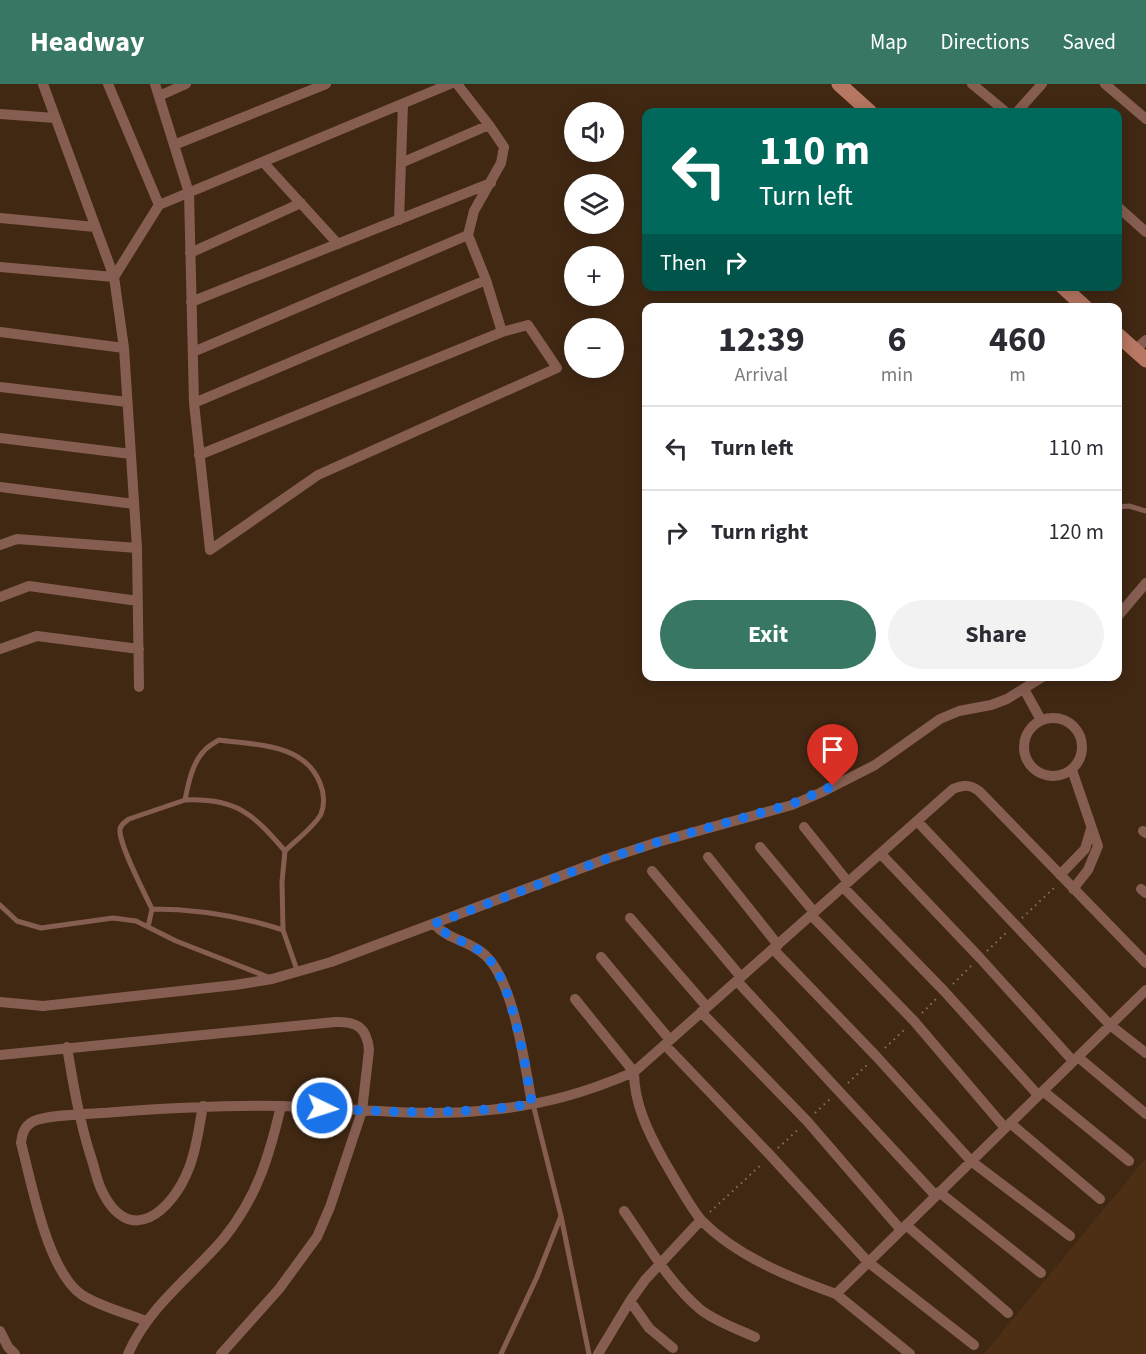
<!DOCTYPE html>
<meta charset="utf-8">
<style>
:root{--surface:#fff;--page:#f2f2f3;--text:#2b2b33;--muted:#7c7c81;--line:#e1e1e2;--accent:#377764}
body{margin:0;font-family:"Source Sans 3",sans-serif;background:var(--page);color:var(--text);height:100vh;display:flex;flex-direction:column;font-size:22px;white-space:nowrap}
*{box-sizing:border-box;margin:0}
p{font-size:20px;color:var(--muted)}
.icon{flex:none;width:33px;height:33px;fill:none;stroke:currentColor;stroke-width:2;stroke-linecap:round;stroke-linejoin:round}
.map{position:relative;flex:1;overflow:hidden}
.sheet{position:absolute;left:642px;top:219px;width:480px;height:378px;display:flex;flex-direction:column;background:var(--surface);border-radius:12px;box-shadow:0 3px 15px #0003}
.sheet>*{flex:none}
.hud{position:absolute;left:642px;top:24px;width:480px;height:183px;border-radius:12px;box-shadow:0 3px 15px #0003;background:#00695c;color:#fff;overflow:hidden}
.tools{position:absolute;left:564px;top:18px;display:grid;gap:12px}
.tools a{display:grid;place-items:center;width:60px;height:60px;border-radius:50%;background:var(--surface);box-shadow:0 3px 15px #0003;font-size:30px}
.pin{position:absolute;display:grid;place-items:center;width:51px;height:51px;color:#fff;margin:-62px -26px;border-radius:50% 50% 50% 0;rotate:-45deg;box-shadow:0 0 6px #0007}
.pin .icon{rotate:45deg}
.me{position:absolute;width:66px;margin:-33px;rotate:94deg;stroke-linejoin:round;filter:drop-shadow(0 0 4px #0008)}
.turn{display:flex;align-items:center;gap:21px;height:126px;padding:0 18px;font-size:27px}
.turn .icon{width:78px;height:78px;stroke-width:2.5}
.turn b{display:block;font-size:42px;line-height:51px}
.then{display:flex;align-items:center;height:57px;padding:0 18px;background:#0003;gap:12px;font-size:22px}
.eta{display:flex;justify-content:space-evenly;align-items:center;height:102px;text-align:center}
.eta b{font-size:36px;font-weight:700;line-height:42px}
.cta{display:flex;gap:12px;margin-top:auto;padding:12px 18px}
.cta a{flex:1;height:69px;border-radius:36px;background:var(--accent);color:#fff;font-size:24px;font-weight:700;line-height:69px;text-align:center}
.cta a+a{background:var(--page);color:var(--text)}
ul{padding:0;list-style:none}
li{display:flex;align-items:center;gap:18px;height:84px;padding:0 18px;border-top:2px solid var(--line)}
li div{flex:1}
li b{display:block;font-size:22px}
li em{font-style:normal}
header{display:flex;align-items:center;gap:36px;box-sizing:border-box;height:84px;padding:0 30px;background:var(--accent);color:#fff}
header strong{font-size:28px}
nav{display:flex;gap:33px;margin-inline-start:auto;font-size:21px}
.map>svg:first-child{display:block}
.built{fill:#4d2f16}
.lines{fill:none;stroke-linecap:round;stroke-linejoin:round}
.path{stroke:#887261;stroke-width:2;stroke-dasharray:1.5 4.5;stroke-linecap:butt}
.service{stroke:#865e51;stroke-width:5}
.minor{stroke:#865e51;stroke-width:10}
.secondary{stroke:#b77763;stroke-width:15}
.route{stroke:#1a73e8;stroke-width:10;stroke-dasharray:0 18}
</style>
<header>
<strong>Headway</strong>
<nav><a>Map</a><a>Directions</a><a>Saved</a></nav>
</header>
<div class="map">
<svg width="1146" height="1270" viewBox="0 0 1146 1270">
<rect width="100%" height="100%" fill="#412813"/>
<path class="built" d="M1146 1074V1270H984Z"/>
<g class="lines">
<path class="path" d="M1022 834 1055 803
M987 867 1007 848
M953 900 972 881
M922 929 937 914
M885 964 905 945
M848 999 868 980
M815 1029 830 1015
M778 1064 800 1044
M710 1128 763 1079"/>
<path class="service" d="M1118 423 1129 422 1146 427
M185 716C237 714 253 730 285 767
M0 821 17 837 41 844 113 834 136 837 176 857 268 893
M152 825C145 810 118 759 120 745 121 740 125 738 129 735L185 716C188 701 192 679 204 667 207 663 214 659 219 656 256 661 304 659 320 699 324 708 325 721 321 730 315 742 295 757 285 767L282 798 283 846
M148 843 152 825C197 825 240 832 283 846L297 886
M533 1020 561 1132 589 1270
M501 1270 537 1193 561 1132"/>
<path class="minor" d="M43 0 114 193 124 264 137 464 139 603
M108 0 159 121
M155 0 189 109 194 319 210 466 318 391 557 284 528 241 502 248 199 371
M457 0 489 41 504 63 501 79 474 127 468 151 486 196 502 248
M972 0 1006 28
M1105 0 1146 35
M159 12 186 0
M1017 28 1042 0
M0 30 55 34
M174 61 326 0
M263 78 338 160
M401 79 489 41
M1118 123 1146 148
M0 134 95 143
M399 136 403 20
M190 169 301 119
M0 183 114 193 159 121 450 0
M191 218 491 99
M0 248 124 264
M1135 266 1146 256
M193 268 468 151
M0 303 127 318
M194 319 486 196
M0 354 131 370
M0 403 134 420
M0 461 17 455 137 464
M0 513 29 502 138 517
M1118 532 1146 499
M0 565 37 552 139 565
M1024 605 1041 636
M1024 663a29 29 0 1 1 58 0a29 29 0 1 1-58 0Z
M1072 686 1098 762 1088 786 1073 805
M917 737 1110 941 1146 969
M804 743 848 798
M1143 747 1146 749
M760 763 814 828
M881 770 980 874 1073 977
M708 773 778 861
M652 787 741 893
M1060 791 1085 765 1091 745
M843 803 945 908 1038 1011
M1141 805 1146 809
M811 831 914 937 1005 1044
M630 834 707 923
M434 840C450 857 469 856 485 871 514 897 525 982 532 1020
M773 865 876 972 971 1077 1070 1152
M601 873 670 956
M737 897 936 1112
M575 915 634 988C634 1019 648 1048 663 1075 672 1090 691 1125 702 1137 738 1173 789 1193 836 1210L1146 906
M0 918 43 922 235 901 272 895 331 878 606 775 658 758 792 721 820 709 875 681 940 635 959 627 991 621 1007 615 1044 592
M701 928 807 1037 901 1146
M665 961 770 1071 868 1178 974 1261
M67 963C73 999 79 1035 90 1070 94 1081 96 1094 101 1105 129 1165 172 1128 189 1084 197 1064 199 1042 203 1022
M0 971 335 938C356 937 367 943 369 966L362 1027 330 1123 317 1153 279 1205 221 1270
M1078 973 1146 1030
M1043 1007 1129 1077
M1010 1039 1100 1115
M939 1108 1041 1189
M624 1127C648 1161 669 1199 701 1226 717 1238 737 1245 755 1253
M906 1141 1008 1229
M836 1210 910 1270
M630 1217 649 1244 673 1264
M146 1237C126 1229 101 1223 82 1211 47 1187 32 1100 21 1059 22 1050 24 1042 34 1037 49 1030 97 1030 116 1028 170 1024 225 1021 280 1022 349 1023 420 1034 489 1026 543 1021 585 1009 634 988L953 705C964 701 969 700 979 707L1146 879
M0 1247 8 1263 15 1270
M128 1270C149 1222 191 1193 224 1154 257 1113 269 1073 281 1022
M598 1270 630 1217 645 1196 701 1136"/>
<path class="secondary" d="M839 0 870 28
M1062 202 1086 224
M1118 251 1146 276"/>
</g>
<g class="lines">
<path class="route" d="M322 1024C393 1029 462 1031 532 1020 525 982 513 896 485 871 469 857 450 856 434 840L606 775 658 758 792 720 833 702"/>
</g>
</svg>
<div class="tools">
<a><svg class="icon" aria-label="sound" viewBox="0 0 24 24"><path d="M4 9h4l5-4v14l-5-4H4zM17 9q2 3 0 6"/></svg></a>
<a><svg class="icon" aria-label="layers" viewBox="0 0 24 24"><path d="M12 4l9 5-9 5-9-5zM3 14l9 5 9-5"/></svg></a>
<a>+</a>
<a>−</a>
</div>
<div class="pin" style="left:833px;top:702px;background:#d93025"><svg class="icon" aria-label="arrive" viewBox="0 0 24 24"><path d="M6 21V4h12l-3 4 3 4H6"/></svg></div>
<svg class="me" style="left:322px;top:1024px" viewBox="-20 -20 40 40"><circle r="17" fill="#1a73e8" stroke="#fff" stroke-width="3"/><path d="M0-11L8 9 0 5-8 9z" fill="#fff"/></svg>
<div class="hud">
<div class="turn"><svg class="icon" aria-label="left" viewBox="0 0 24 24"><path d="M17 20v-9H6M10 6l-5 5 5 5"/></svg><div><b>110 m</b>Turn left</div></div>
<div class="then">Then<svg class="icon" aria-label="right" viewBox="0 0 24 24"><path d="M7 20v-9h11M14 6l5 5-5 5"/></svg></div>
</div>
<section class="sheet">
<div class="eta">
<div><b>12:39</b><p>Arrival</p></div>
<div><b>6</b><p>min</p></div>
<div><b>460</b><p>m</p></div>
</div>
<ul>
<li><svg class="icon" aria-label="left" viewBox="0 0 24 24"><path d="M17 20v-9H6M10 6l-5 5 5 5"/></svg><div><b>Turn left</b></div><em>110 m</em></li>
<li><svg class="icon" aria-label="right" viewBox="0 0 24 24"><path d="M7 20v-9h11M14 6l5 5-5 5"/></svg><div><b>Turn right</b></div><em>120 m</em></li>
</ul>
<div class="cta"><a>Exit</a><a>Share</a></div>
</section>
</div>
